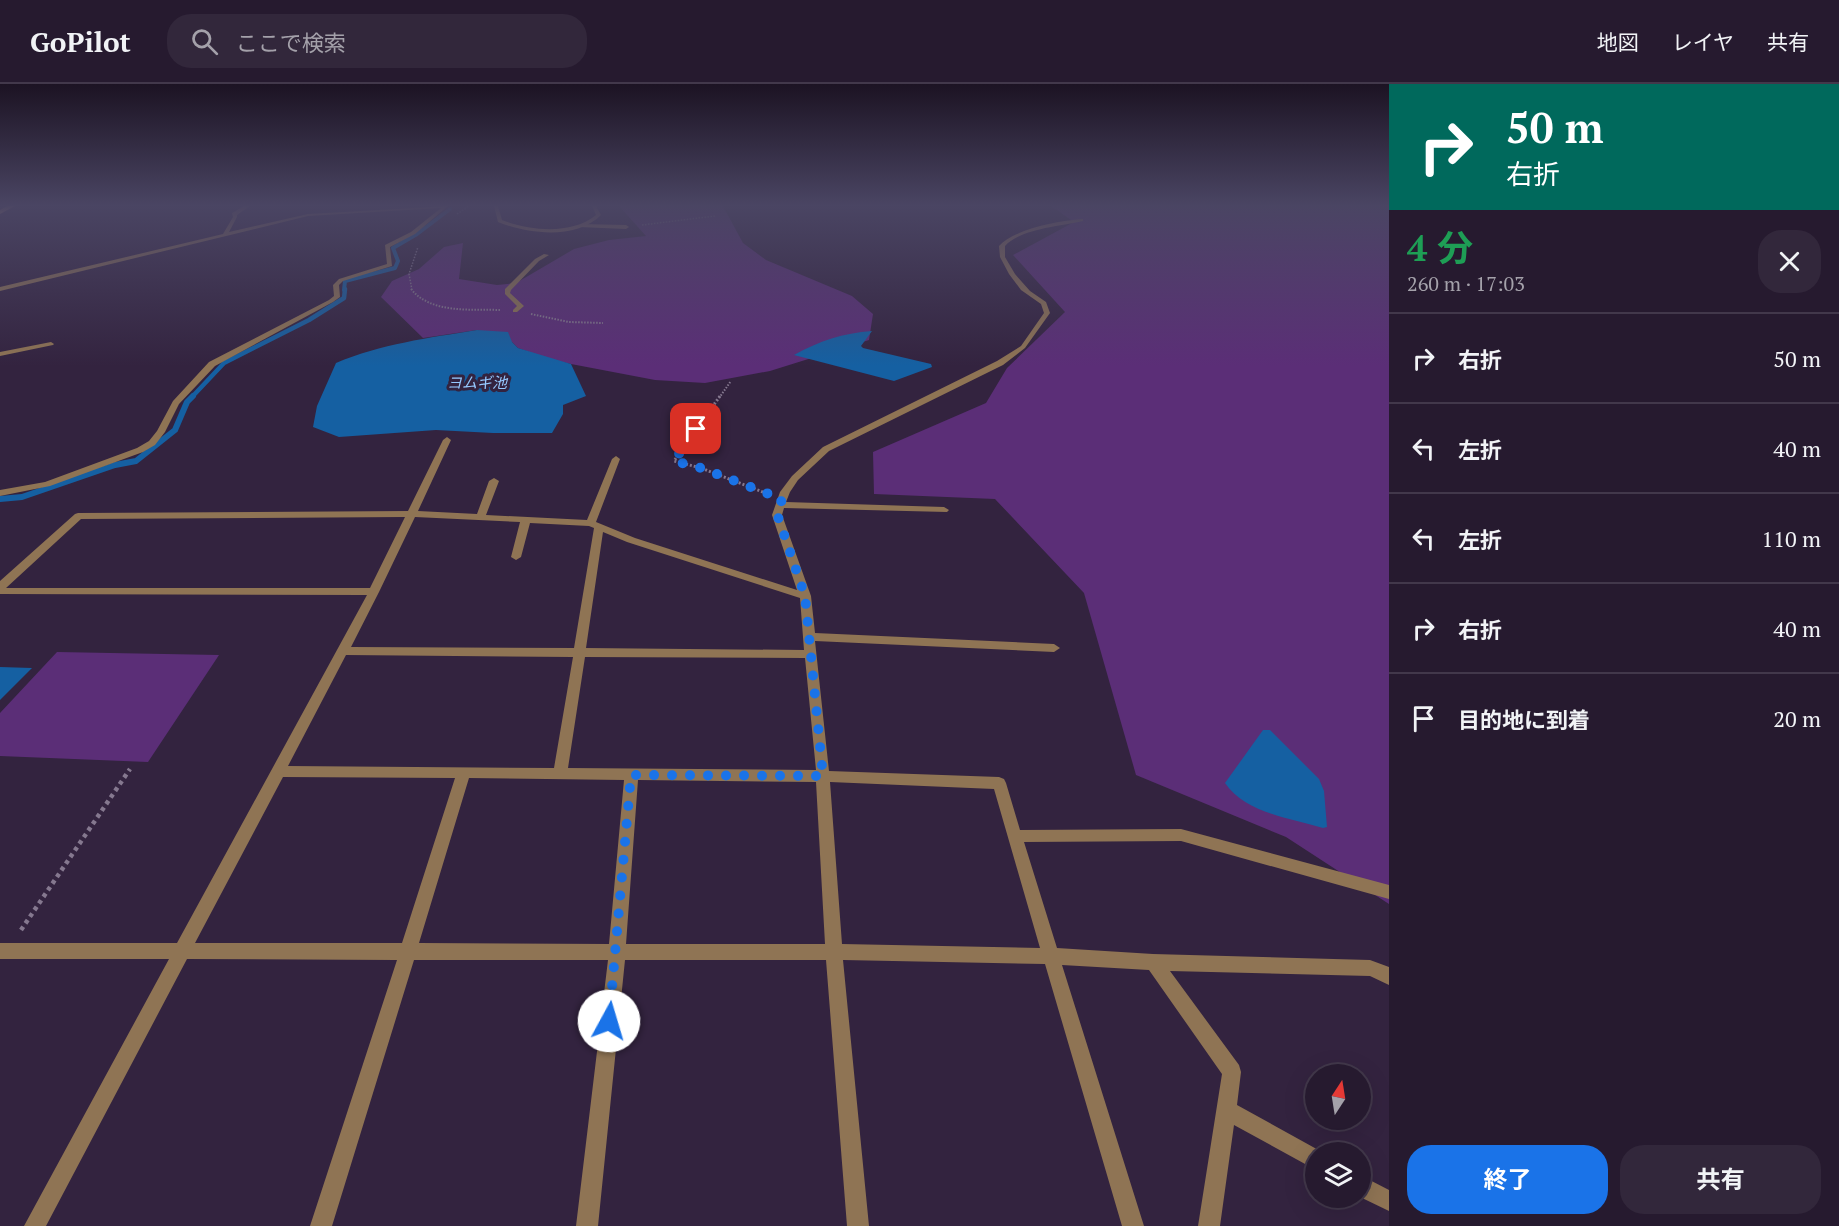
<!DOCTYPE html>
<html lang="ja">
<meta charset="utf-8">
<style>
:root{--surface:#261a2f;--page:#32273b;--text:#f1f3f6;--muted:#a4a1aa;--line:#42384b;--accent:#1a73e8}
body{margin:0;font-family:"PT Serif","Noto Sans JP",serif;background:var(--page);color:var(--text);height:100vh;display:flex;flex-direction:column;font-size:22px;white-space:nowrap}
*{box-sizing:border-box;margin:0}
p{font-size:20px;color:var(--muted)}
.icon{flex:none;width:33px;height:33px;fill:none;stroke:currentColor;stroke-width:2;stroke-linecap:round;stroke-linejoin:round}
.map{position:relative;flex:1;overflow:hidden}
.side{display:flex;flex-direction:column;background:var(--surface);width:450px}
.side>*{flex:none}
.hud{background:#00695c;color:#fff;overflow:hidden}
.needle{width:39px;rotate:12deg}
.buttons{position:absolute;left:1305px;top:980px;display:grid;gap:12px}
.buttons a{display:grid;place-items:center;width:66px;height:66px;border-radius:50%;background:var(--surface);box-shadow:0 6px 24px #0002,0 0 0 2px var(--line);font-size:30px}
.pin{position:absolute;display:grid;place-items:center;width:51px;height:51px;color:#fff;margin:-26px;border-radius:12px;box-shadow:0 3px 9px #0006}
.me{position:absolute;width:66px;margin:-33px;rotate:6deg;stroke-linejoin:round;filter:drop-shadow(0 0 4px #0008)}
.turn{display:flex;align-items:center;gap:21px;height:126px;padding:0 18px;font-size:27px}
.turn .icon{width:78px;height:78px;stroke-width:2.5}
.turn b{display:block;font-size:42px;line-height:51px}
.round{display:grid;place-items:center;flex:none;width:63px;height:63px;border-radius:24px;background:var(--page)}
.headline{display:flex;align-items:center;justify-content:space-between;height:102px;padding:0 18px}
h1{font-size:36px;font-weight:700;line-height:45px;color:#1e9e55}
.button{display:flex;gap:12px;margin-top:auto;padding:12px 18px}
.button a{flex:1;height:69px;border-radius:24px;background:var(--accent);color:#fff;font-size:24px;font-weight:700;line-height:69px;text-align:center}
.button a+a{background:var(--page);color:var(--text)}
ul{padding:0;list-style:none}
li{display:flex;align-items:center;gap:18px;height:90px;padding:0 18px;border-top:2px solid var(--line)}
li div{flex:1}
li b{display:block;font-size:22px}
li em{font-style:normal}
header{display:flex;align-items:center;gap:36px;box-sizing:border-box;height:84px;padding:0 30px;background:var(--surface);border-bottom:2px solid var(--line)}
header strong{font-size:28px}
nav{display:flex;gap:33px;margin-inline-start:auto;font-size:21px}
.search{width:420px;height:54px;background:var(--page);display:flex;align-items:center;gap:15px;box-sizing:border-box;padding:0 21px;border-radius:24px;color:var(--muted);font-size:22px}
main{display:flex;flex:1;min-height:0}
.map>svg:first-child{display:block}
.green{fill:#5b2e77}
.water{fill:#1560a2}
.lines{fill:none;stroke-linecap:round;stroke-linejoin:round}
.stream-far2{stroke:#1560a2;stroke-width:4}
.stream-far1{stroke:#1560a2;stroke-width:4.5}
.stream{stroke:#1560a2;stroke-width:6}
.path-far3{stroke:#85788f;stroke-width:1.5;stroke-dasharray:1.5 1.5;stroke-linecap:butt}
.path-far2{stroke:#85788f;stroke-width:2;stroke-dasharray:1.5 1.5;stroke-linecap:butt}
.path-far1{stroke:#85788f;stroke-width:3;stroke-dasharray:2 2;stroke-linecap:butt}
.path{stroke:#85788f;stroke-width:4.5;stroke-dasharray:4 4;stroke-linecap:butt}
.service{fill:#8f7454;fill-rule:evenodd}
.minor{fill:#8f7454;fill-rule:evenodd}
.tertiary{fill:#8f7454;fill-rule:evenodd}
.primary{fill:#f5bc78;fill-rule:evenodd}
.route{stroke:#1a73e8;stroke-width:10;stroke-dasharray:0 18}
.labels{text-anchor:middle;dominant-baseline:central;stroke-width:6;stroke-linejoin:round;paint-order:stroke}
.far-water-label{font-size:15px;font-style:italic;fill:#95c8fe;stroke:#33233f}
</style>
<header>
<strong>GoPilot</strong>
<div class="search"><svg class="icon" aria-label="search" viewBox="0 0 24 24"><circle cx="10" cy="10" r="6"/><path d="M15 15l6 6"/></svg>ここで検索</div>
<nav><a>地図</a><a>レイヤ</a><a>共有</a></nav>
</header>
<main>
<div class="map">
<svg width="1389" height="1142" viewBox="0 0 1389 1142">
<rect width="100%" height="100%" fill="#33233f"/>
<path class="green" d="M619 122H723L743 159 766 176 852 212 873 230 869 256 770 287 705 299 655 296 571 280 549 275 518 264 512 258 477 246 423 254 381 213 392 197 419 185 444 163 463 159 459 195 497 201 516 199 574 165 609 156 646 152Z
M1051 122H1389V820L1286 753 1136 691 1084 509 995 415 874 410 873 368 986 319 1007 284 1065 228 1013 171 1074 138Z
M57 568 219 571 148 678 0 672V629Z"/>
<path class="water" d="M477 246 508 248 512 258 518 264 571 280 586 312 563 321V330L552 349H493L436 346 339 353 313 343 317 322 336 279C381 260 428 254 477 246Z
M872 247 861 262 863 264 931 280 932 283 894 297 794 271C819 257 843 249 872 247Z
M0 583 32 584 0 616Z
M1263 646H1270L1319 695 1324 707 1327 743 1323 744C1290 734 1245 729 1225 699Z"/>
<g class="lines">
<path class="stream-far2" d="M344 206 345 197 395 184 398 177 393 164 417 150 450 125"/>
<path class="stream-far1" d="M191 314 224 279 309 236 344 214 345 205"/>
<path class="stream" d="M0 415 22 413 115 381 136 377 175 346 187 318 193 312"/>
<path class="path-far3" d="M457 130 469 122
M642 141 715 132
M412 206 409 190 418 163"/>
<path class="path-far2" d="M411 205C431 230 471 225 500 226
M531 230 569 238 603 239
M719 314 731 297"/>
<path class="path-far1" d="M720 312 674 377 701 384 768 410"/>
<path class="path" d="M21 846 130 685"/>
<path class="service" d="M581 140 626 141 629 143 626 145 579 143Z
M544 170 549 171 539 177 511 206 510 209 524 222 517 228H513V226L517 222 505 210V205L535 175Z"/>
<path class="minor" d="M244 122H250L237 131V133L229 148 308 130 448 122 415 150 390 163 392 182 343 197 339 201 340 213 333 218 215 282 179 320 165 348 155 361 143 368 50 402 0 412V406L45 398 137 364 149 357 157 347 173 317 209 278 329 216 334 212 333 201 339 195 387 180 385 161 411 148 441 124 308 132 0 207V203L223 150 233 133 232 129Z
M1083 135V137C1061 142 1020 145 1005 162V173L1015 190 1030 207 1046 218 1050 229 1025 264 1003 281 829 367 798 396 790 408 786 418 944 423 949 426 947 428 784 424 782 431 811 512 815 549 1054 560 1060 564 1054 568 815 557 829 687 999 693 1004 695 1006 699 1020 746 1181 745 1389 801V815L1181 757 1024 758 1057 864 1153 870 1370 876 1389 883V901L1370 892 1170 887 1239 981 1241 988 1237 1021 1322 1068H1316V1086L1234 1041 1220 1142H1198L1222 990 1149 886 1062 881 1144 1142H1122L1045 880 843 876 869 1142H847L826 876H625L598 1142H576L608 876H414L332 1142H310L397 876 187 875 46 1142H24L169 875H0V859H177L367 511 0 510V497L75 430 78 429 408 427 443 356 447 353 451 356 418 427 477 430 489 397 494 394 499 397 486 431 587 436 612 375 616 372 620 375 596 438 635 454 797 506 772 431 780 408 792 392 823 363 997 277 1021 262 1044 229 1041 220 1021 206 1009 190 1000 173 999 162C1014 145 1061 136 1083 135ZM405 433 370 504H6L81 435ZM415 433 520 438 511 473 516 476 521 473 530 439 589 442 594 444 574 564 351 563 379 508ZM603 448 627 458 800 514 804 566 586 564ZM346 571 573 573 554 684 288 682ZM585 573 805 574 816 686 568 684ZM283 693 455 694 402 859H195ZM469 694 624 696 609 860 419 859ZM638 696 816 698 825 860H626ZM830 698 994 705 1040 864 842 860Z
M51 258 54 260 53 261 0 272V268Z
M1360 1091 1389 1106V1127L1360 1113Z"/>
<path class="tertiary" d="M494 122H498L502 136C530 147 572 151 596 131L592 122H596L601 131C576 156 528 150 498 138Z"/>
<path class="primary" d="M7 122H15L0 130V126Z"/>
</g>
<linearGradient id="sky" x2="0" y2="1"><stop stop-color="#1c1323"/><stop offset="0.43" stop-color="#4a4563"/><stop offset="1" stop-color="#4a4563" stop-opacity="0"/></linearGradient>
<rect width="1389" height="282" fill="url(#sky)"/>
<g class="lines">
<path class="route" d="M609 937 631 691 823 692 805 512 777 430 782 415 701 384 674 377 696 345"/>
</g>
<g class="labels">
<g class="far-water-label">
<text x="477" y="298">ヨムギ池</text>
</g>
</g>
</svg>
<div class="buttons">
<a><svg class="needle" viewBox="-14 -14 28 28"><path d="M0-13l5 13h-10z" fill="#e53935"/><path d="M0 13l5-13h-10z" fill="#a4a1aa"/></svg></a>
<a><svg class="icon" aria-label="layers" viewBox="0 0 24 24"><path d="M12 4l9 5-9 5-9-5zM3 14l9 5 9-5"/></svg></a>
</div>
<div class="pin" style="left:696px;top:345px;background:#d93025"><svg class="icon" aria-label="arrive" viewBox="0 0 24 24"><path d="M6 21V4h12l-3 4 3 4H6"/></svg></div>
<svg class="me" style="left:609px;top:937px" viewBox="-20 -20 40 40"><circle r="19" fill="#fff"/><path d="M0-13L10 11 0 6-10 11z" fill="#1a73e8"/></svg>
</div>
<section class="side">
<div class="hud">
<div class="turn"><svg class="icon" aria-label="right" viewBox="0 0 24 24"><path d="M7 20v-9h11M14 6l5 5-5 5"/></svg><div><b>50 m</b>右折</div></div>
</div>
<div class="headline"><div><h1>4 分</h1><p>260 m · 17:03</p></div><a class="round"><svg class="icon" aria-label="close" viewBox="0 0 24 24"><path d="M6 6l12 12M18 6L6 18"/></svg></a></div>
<ul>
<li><svg class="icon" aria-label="right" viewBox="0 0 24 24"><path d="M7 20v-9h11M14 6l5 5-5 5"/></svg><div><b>右折</b></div><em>50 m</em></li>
<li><svg class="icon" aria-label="left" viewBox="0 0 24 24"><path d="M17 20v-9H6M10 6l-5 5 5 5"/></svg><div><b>左折</b></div><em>40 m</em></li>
<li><svg class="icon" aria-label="left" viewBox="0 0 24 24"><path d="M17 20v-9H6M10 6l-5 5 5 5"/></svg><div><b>左折</b></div><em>110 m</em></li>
<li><svg class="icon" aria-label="right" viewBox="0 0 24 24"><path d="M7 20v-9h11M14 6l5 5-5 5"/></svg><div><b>右折</b></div><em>40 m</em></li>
<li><svg class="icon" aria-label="arrive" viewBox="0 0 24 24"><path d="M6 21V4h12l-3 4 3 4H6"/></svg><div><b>目的地に到着</b></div><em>20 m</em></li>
</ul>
<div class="button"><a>終了</a><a>共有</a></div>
</section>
</main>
